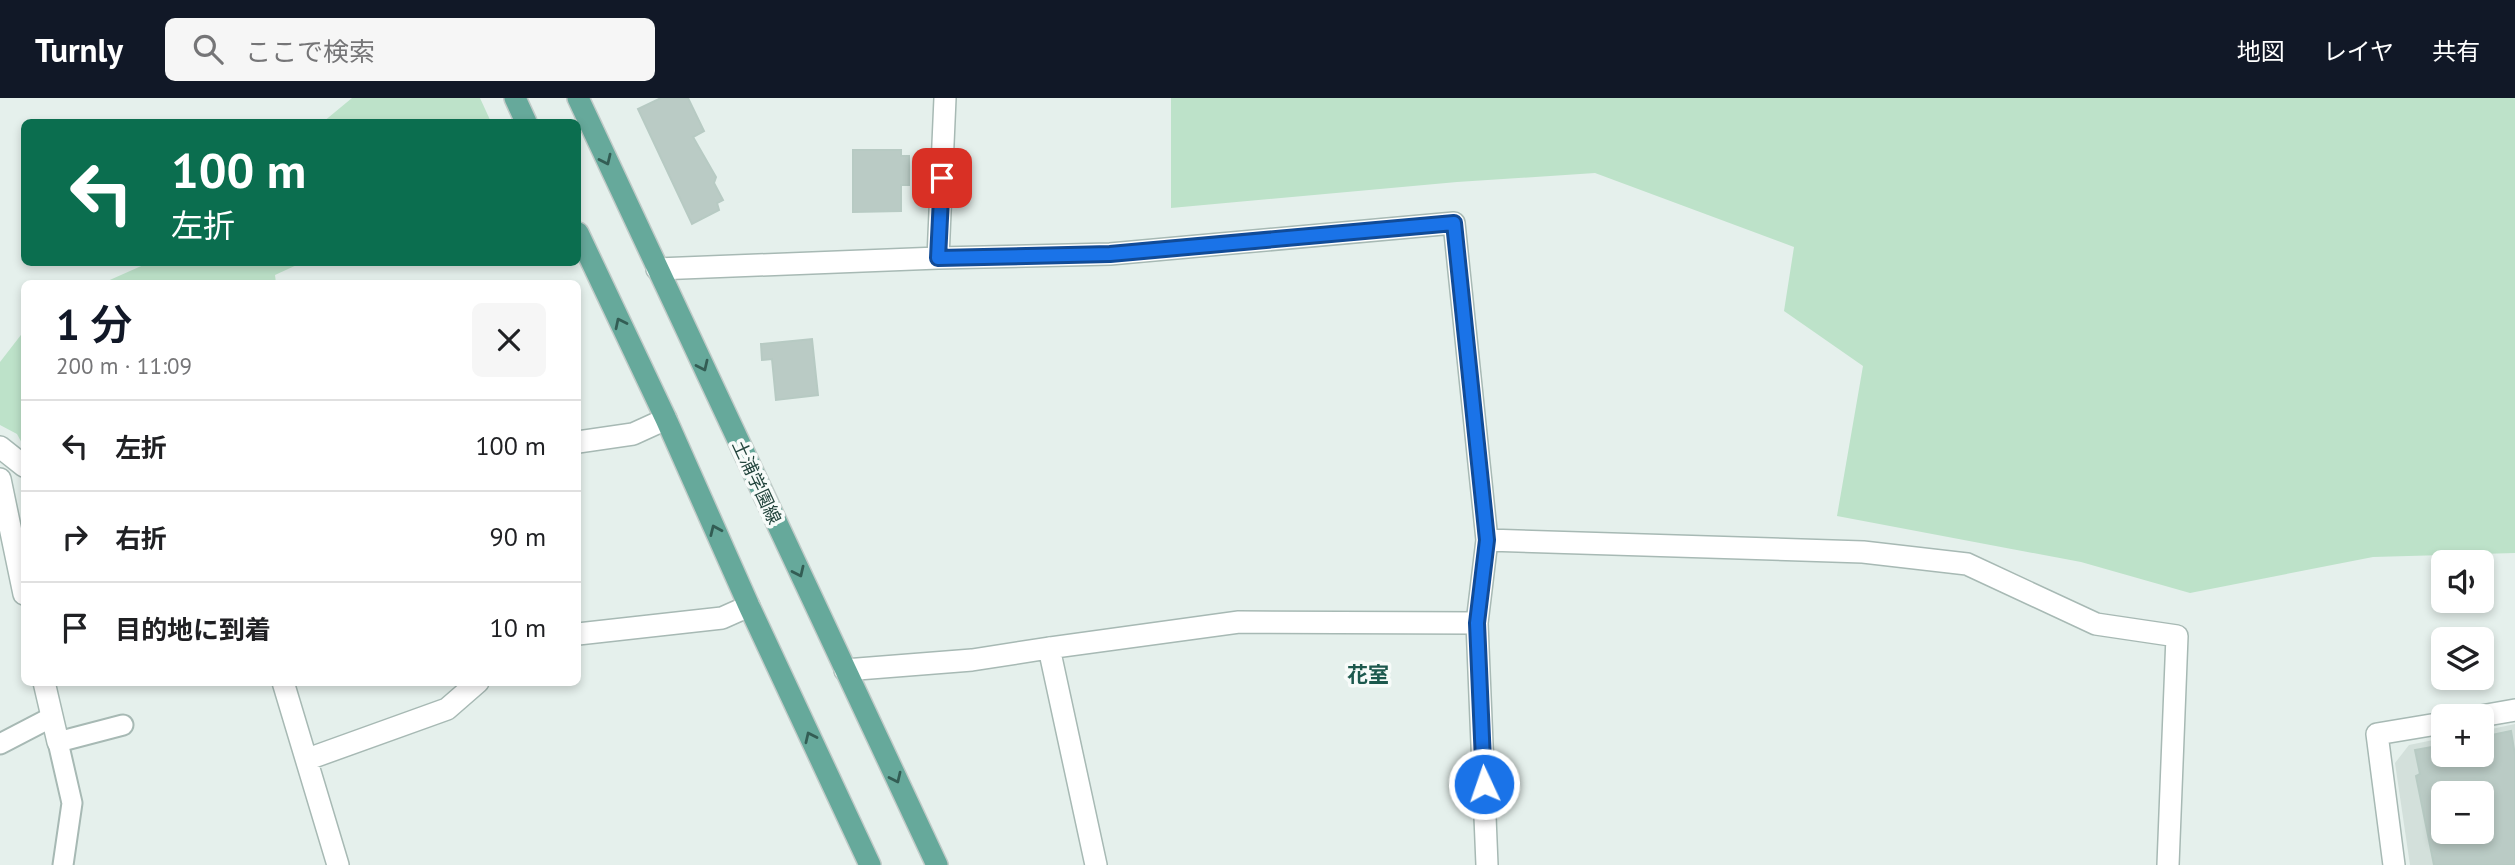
<!DOCTYPE html>
<html lang="ja">
<meta charset="utf-8">
<style>
:root{--surface:#fff;--page:#f6f6f6;--text:#202124;--muted:#757577;--line:#e0e0e0;--accent:#111827}
body{margin:0;font-family:"PT Sans","Noto Sans JP",sans-serif;background:var(--page);color:var(--text);height:100vh;display:flex;flex-direction:column;font-size:26px;white-space:nowrap}
*{box-sizing:border-box;margin:0}
p{font-size:23px;color:var(--muted)}
.icon{flex:none;width:38px;height:38px;fill:none;stroke:currentColor;stroke-width:2;stroke-linecap:round;stroke-linejoin:round}
.map{position:relative;flex:1;overflow:hidden}
.side{position:absolute;left:21px;top:182px;width:560px;height:406px;display:flex;flex-direction:column;background:var(--surface);border-radius:10px;box-shadow:0 4px 10px #0003}
.side>*{flex:none}
.guide{position:absolute;left:21px;top:21px;width:560px;height:147px;border-radius:10px;box-shadow:0 4px 10px #0003;background:#0b6e4f;color:#fff;overflow:hidden}
.fabs{position:absolute;left:2431px;top:452px;display:grid;gap:14px}
.fabs a{display:grid;place-items:center;width:63px;height:63px;border-radius:10px;background:var(--surface);box-shadow:0 4px 10px #0003;font-size:35px}
.pin{position:absolute;display:grid;place-items:center;width:60px;height:60px;color:#fff;margin:-30px;border-radius:14px;box-shadow:0 4px 10px #0006}
.me{position:absolute;width:77px;margin:-38px;rotate:357deg;stroke-linejoin:round;filter:drop-shadow(0 0 5px #0008)}
.turn{display:flex;align-items:center;gap:24px;height:147px;padding:0 35px;font-size:32px}
.turn .icon{width:91px;height:91px;stroke-width:2.5}
.turn b{display:block;font-size:49px;line-height:60px}
.round{display:grid;place-items:center;flex:none;width:74px;height:74px;border-radius:10px;background:var(--page)}
.overview{display:flex;align-items:center;justify-content:space-between;height:119px;padding:0 35px}
h1{font-size:42px;font-weight:600;line-height:52px;color:var(--accent)}
ul{padding:0;list-style:none}
li{display:flex;align-items:center;gap:21px;height:91px;padding:0 35px;border-top:2px solid var(--line)}
li div{flex:1}
li b{display:block;font-size:26px}
li em{font-style:normal}
header{display:flex;align-items:center;gap:42px;box-sizing:border-box;height:98px;padding:0 35px;background:var(--accent);color:#fff}
header strong{font-size:33px}
nav{display:flex;gap:38px;margin-inline-start:auto;font-size:24px}
.search{width:490px;height:63px;background:var(--page);display:flex;align-items:center;gap:18px;box-sizing:border-box;padding:0 24px;border-radius:10px;color:var(--muted);font-size:26px}
.map>svg:first-child{display:block}
.built{fill:#d3e0db;fill-rule:evenodd}
.green{fill:#bde2c9}
.building{fill:#bacbc5;stroke:#b7cac3;stroke-width:2;fill-rule:evenodd}
.lines{fill:none;stroke-linecap:round;stroke-linejoin:round}
.service-casing{stroke:#a7b9b4;stroke-width:23}
.minor-casing{stroke:#a7b9b4;stroke-width:24}
.primary-casing{stroke:#c1cbc8;stroke-width:24}
.service{stroke:#fff;stroke-width:19}
.minor{stroke:#fff;stroke-width:21}
.primary{stroke:#66a99b;stroke-width:21}
.oneway{stroke:#335d54}
.route-casing{stroke:#114b97;stroke-width:18}
.route{stroke:#1a73e8;stroke-width:12}
.labels{text-anchor:middle;dominant-baseline:central;stroke-width:7;stroke-linejoin:round;paint-order:stroke}
.street-label{font-size:18px;fill:#22443c;stroke:#f7fbf9}
.quarter-label{font-size:21px;font-weight:bold;fill:#1c584d;stroke:#f7fbf9}
</style>
<header>
<strong>Turnly</strong>
<div class="search"><svg class="icon" aria-label="search" viewBox="0 0 24 24"><circle cx="10" cy="10" r="6"/><path d="M15 15l6 6"/></svg>ここで検索</div>
<nav><a>地図</a><a>レイヤ</a><a>共有</a></nav>
</header>
<div class="map">
<svg width="2515" height="767" viewBox="0 0 2515 767">
<rect width="100%" height="100%" fill="#e5f0ec"/>
<path class="built" d="M2515 626V767H2410L2395 665 2409 647 2443 640V656H2482V633ZM2443 695H2482V733H2443Z"/>
<path class="green" d="M352 0H480L491 24H323Z
M1171 0H2515V455L2373 459 2190 495 2081 464 1837 418 1863 268 1784 213 1794 149 1595 75 1457 84 1171 110Z
M148 165V164L301 165 275 177 276 185H103Z
M24 233V349L17 336 0 327V264Z"/>
<path class="building" d="M661 0H688L704 33 693 39 716 79 714 85 723 102 717 105 719 112 692 126 638 11Z
M853 52H901V58H909V87H901V113L853 114Z
M812 241 818 297 776 302 772 261 762 262 761 246Z
M2511 633 2515 657V767H2434L2416 678 2420 676 2415 652 2443 647V656H2482V639ZM2443 695H2482V733H2443Z"/>
<g class="lines">
<defs>
<path id="service" d="M0 646 52 619
M63 767 72 705 58 644 123 627"/>
<path id="minor" d="M938 160 945 0
M657 171 938 160 1110 156 1454 125 1487 442 1477 525 1487 767
M578 344 633 336 666 321
M0 349 24 368
M0 381 24 496
M1487 442 1863 454 1967 466 2096 526 2177 538 2168 767
M578 536 722 520 749 508
M1049 550 1096 767
M845 572 972 562 1049 550 1239 524 1477 525
M44 584 58 644
M283 584 338 767
M2481 618 2515 612
M308 661 447 611 478 584
M2394 767 2377 636 2443 625"/>
<path id="primary" d="M515 0 526 24
M578 0 937 767
M578 135 666 321 749 508 870 767"/>
</defs>
<use href="#service" class="service-casing"/>
<use href="#minor" class="minor-casing"/>
<use href="#primary" class="primary-casing"/>
<use href="#service" class="service"/>
<use href="#minor" class="minor"/>
<use href="#primary" class="primary"/>
</g>
<defs><path id="oneway-chevron" d="M-2-3.5L2.5 0L-2 3.5" fill="none" stroke-width="1.6" stroke-linecap="round" stroke-linejoin="round" transform="scale(1.75)"/></defs>
<g class="oneway">
<use href="#oneway-chevron" transform="translate(606 62) rotate(65)"/>
<use href="#oneway-chevron" transform="translate(620 225) rotate(-116)"/>
<use href="#oneway-chevron" transform="translate(703 268) rotate(65)"/>
<use href="#oneway-chevron" transform="translate(715 432) rotate(-114)"/>
<use href="#oneway-chevron" transform="translate(799 474) rotate(65)"/>
<use href="#oneway-chevron" transform="translate(810 639) rotate(-115)"/>
<use href="#oneway-chevron" transform="translate(896 680) rotate(65)"/>
</g>
<g class="lines">
<defs>
<path id="route" d="M942 80 938 160 1110 156 1454 125 1487 442 1477 525 1484 686"/>
</defs>
<use href="#route" class="route-casing"/>
<use href="#route" class="route"/>
</g>
<g class="labels">
<g class="street-label">
<text transform="translate(757 384) rotate(65)">土浦学園線</text>
</g>
<g class="quarter-label">
<text x="1368" y="576">花室</text>
</g>
</g>
</svg>
<div class="fabs">
<a><svg class="icon" aria-label="sound" viewBox="0 0 24 24"><path d="M4 9h4l5-4v14l-5-4H4zM17 9q2 3 0 6"/></svg></a>
<a><svg class="icon" aria-label="layers" viewBox="0 0 24 24"><path d="M12 4l9 5-9 5-9-5zM3 14l9 5 9-5"/></svg></a>
<a>+</a>
<a>−</a>
</div>
<div class="pin" style="left:942px;top:80px;background:#d93025"><svg class="icon" aria-label="arrive" viewBox="0 0 24 24"><path d="M6 21V4h12l-3 4 3 4H6"/></svg></div>
<svg class="me" style="left:1484px;top:686px" viewBox="-20 -20 40 40"><circle r="17" fill="#1a73e8" stroke="#fff" stroke-width="3"/><path d="M0-11L8 9 0 5-8 9z" fill="#fff"/></svg>
<div class="guide">
<div class="turn"><svg class="icon" aria-label="left" viewBox="0 0 24 24"><path d="M17 20v-9H6M10 6l-5 5 5 5"/></svg><div><b>100 m</b>左折</div></div>
</div>
<section class="side">
<div class="overview"><div><h1>1 分</h1><p>200 m · 11:09</p></div><a class="round"><svg class="icon" aria-label="close" viewBox="0 0 24 24"><path d="M6 6l12 12M18 6L6 18"/></svg></a></div>
<ul>
<li><svg class="icon" aria-label="left" viewBox="0 0 24 24"><path d="M17 20v-9H6M10 6l-5 5 5 5"/></svg><div><b>左折</b></div><em>100 m</em></li>
<li><svg class="icon" aria-label="right" viewBox="0 0 24 24"><path d="M7 20v-9h11M14 6l5 5-5 5"/></svg><div><b>右折</b></div><em>90 m</em></li>
<li><svg class="icon" aria-label="arrive" viewBox="0 0 24 24"><path d="M6 21V4h12l-3 4 3 4H6"/></svg><div><b>目的地に到着</b></div><em>10 m</em></li>
</ul>
</section>
</div>
